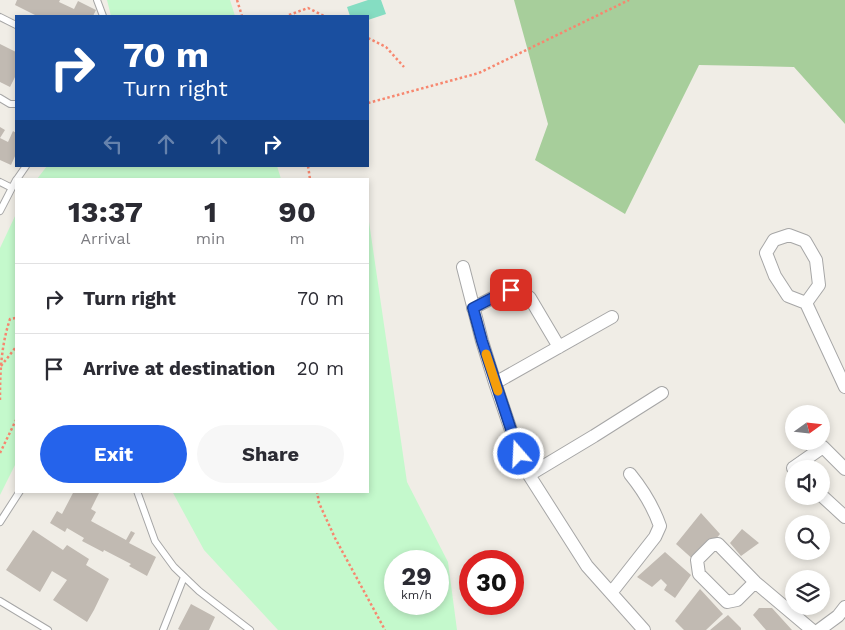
<!DOCTYPE html>
<style>
:root{--surface:#fff;--page:#f7f7f7;--text:#2b2b33;--muted:#7c7c81;--line:#e1e1e2;--accent:#2563eb}
body{margin:0;font-family:"Work Sans",sans-serif;background:var(--page);color:var(--text);height:100vh;display:flex;flex-direction:column;font-size:19px;white-space:nowrap}
*{box-sizing:border-box;margin:0}
p{font-size:16px;color:var(--muted)}
.icon{flex:none;width:28px;height:28px;fill:none;stroke:currentColor;stroke-width:2;stroke-linecap:round;stroke-linejoin:round}
.map{position:relative;flex:1;overflow:hidden}
.side{position:absolute;left:15px;top:178px;width:354px;height:315px;display:flex;flex-direction:column;background:var(--surface);border-radius:0px;box-shadow:0 2px 8px #0003}
.side>*{flex:none}
.guide{position:absolute;left:15px;top:15px;width:354px;height:152px;border-radius:0px;box-shadow:0 2px 8px #0003;background:#1a4fa0;color:#fff;overflow:hidden}
.needle{width:32px;rotate:75deg}
.fabs{position:absolute;left:785px;top:405px;display:grid;gap:10px}
.fabs a{display:grid;place-items:center;width:45px;height:45px;border-radius:50%;background:var(--surface);box-shadow:0 2px 8px #0003;font-size:25px}
.speed{position:absolute;left:384px;top:550px;display:flex;gap:10px;font-size:25px;font-weight:700;text-align:center}
.speed>*{display:grid;place-content:center;width:65px;height:65px;border-radius:50%;background:var(--surface);box-shadow:0 2px 8px #0003;line-height:1}
.speed small{font-size:12px;font-weight:400}
.speed .limit{border:8px solid #d22;background:#fff;color:#111}
.pin{position:absolute;display:grid;place-items:center;width:42px;height:42px;color:#fff;margin:-21px;border-radius:10px;box-shadow:0 2px 8px #0006}
.me{position:absolute;width:55px;margin:-28px;rotate:341deg;stroke-linejoin:round;filter:drop-shadow(0 0 4px #0008)}
.turn{display:flex;align-items:center;gap:18px;height:105px;padding:0 25px;font-size:22px}
.turn .icon{width:65px;height:65px;stroke-width:2.5}
.turn b{display:block;font-size:35px;line-height:42px}
.lanes{display:flex;align-items:center;height:48px;padding:0 25px;background:#0003;justify-content:center;gap:25px;direction:ltr}
.lanes .off{opacity:.35}
.eta{display:flex;justify-content:space-evenly;align-items:center;height:85px;text-align:center}
.eta b{font-size:30px;font-weight:700;line-height:35px}
.cta{display:flex;gap:10px;margin-top:auto;padding:10px 25px}
.cta a{flex:1;height:58px;border-radius:30px;background:var(--accent);color:#fff;font-size:20px;font-weight:700;line-height:58px;text-align:center}
.cta a+a{background:var(--page);color:var(--text)}
ul{padding:0;list-style:none}
li{display:flex;align-items:center;gap:15px;height:70px;padding:0 25px;border-top:1px solid var(--line)}
li div{flex:1}
li b{display:block;font-size:19px}
li em{font-style:normal}
.map>svg:first-child{display:block}
.forest{fill:#a7ce9b}
.park{fill:#c4f9cc;fill-rule:evenodd}
.pitch{fill:#85ddc2}
.building{fill:#c1bab2}
.lines{fill:none;stroke-linecap:round;stroke-linejoin:round}
.lane-casing{stroke:#a6a6a6;stroke-width:8}
.street-casing{stroke:#a6a6a6;stroke-width:14}
.path{stroke:#f7876f;stroke-width:2.5;stroke-dasharray:2.5 2.5;stroke-linecap:butt}
.lane{stroke:#fff;stroke-width:6}
.street{stroke:#fff;stroke-width:12}
.route-casing{stroke:#184099;stroke-width:12}
.route{stroke:#2563eb;stroke-width:9}
.slow{stroke:#f59e0b;stroke-width:9}
</style>
<div class="map">
<svg width="845" height="630" viewBox="0 0 845 630">
<rect width="100%" height="100%" fill="#f0ede6"/>
<path class="forest" d="M514 0H845V124L794 67 699 65 625 214 535 160 548 124Z"/>
<path class="park" d="M107 0H230L235 16H111Z
M47 166H277L281 179H37Z
M16 214V463L0 495V248Z
M368 215 407 482 448 562 457 630H278L204 550 172 491H368ZM395 561H438V604H395Z"/>
<path class="pitch" d="M368 0H381L386 14 368 20V16H350L347 7Z"/>
<path class="building" d="M17 0H60L59 2 74 9 78 1 96 10 93 16H37L15 5Z
M0 44 16 52V75L10 87 0 82Z
M0 127 5 130 0 138 8 142 13 131 16 133V154L11 165 0 160Z
M74 491H100L91 509 96 512 91 521 126 540 131 531 135 533 129 543 156 557 147 576 129 566 131 564 104 550 103 552 82 541 84 538 67 528 65 532 50 523 57 511 62 514Z
M701 513 720 534 696 562 676 544Z
M742 529 759 543 741 556 730 543Z
M33 530 63 550 67 545 89 559 86 565 109 579 94 610 87 622 53 600 67 580 52 571 40 592 6 570Z
M665 552 691 575 675 598 664 590 667 585 661 579 652 587 637 577Z
M700 589 723 614 706 630H684L675 621Z
M191 604 215 617 209 630H180L178 629Z
M759 608H772L792 630H766L753 615Z
M728 615 741 628V630H710Z"/>
<g class="lines">
<defs>
<path id="lane" d="M97 0 103 16
M0 17 16 25
M0 98 10 104H16
M17 179 26 166
M0 182 12 188
M0 211 16 180
M137 491 155 541 174 567 199 591 250 630
M0 522 20 491
M0 601 48 630
M163 630 184 577"/>
<path id="street" d="M463 267 482 341 495 383 519 454 529 475 587 566 644 630
M806 303 819 285 816 260 805 241 789 235 774 240 766 253 775 276 788 296 806 303 845 387
M473 308 502 293 511 290H520L530 298 559 347
M495 383 612 317
M794 469 793 468 823 447 845 469
M529 475 594 436 662 393
M821 495 845 517
M755 582 737 600 727 602 699 574 697 560 712 545 718 544 755 582 812 630
M611 593 655 537 660 526C653 506 643 490 630 474
M819 630 838 616 845 607"/>
</defs>
<use href="#lane" class="lane-casing"/>
<use href="#street" class="street-casing"/>
<path class="path" d="M237 0 242 16
M289 15 308 8 324 16
M368 38 386 47 404 67
M368 103 479 73 629 0
M308 166 310 179
M1 366 16 347
M0 400C0 372 1 346 10 319L16 318
M0 453 16 420
M317 491 319 503 335 538 385 630"/>
<use href="#lane" class="lane"/>
<use href="#street" class="street"/>
</g>
<g class="lines">
<defs>
<path id="route" d="M511 290 502 293 473 308 482 341 519 454"/>
</defs>
<use href="#route" class="route-casing"/>
<use href="#route" class="route"/>
<path class="slow" d="M486 354 498 391"/>
</g>
</svg>
<div class="fabs">
<a><svg class="needle" viewBox="-14 -14 28 28"><path d="M0-13l5 13h-10z" fill="#e53935"/><path d="M0 13l5-13h-10z" fill="#7c7c81"/></svg></a>
<a><svg class="icon" aria-label="sound" viewBox="0 0 24 24"><path d="M4 9h4l5-4v14l-5-4H4zM17 9q2 3 0 6"/></svg></a>
<a><svg class="icon" aria-label="search" viewBox="0 0 24 24"><circle cx="10" cy="10" r="6"/><path d="M15 15l6 6"/></svg></a>
<a><svg class="icon" aria-label="layers" viewBox="0 0 24 24"><path d="M12 4l9 5-9 5-9-5zM3 14l9 5 9-5"/></svg></a>
</div>
<div class="speed"><div>29<small>km/h</small></div><div class="limit">30</div></div>
<div class="pin" style="left:511px;top:290px;background:#d93025"><svg class="icon" aria-label="arrive" viewBox="0 0 24 24"><path d="M6 21V4h12l-3 4 3 4H6"/></svg></div>
<svg class="me" style="left:519px;top:454px" viewBox="-20 -20 40 40"><circle r="17" fill="#2563eb" stroke="#fff" stroke-width="3"/><path d="M0-11L8 9 0 5-8 9z" fill="#fff"/></svg>
<div class="guide">
<div class="turn"><svg class="icon" aria-label="right" viewBox="0 0 24 24"><path d="M7 20v-9h11M14 6l5 5-5 5"/></svg><div><b>70 m</b>Turn right</div></div>
<div class="lanes"><svg class="icon off" aria-label="left" viewBox="0 0 24 24"><path d="M17 20v-9H6M10 6l-5 5 5 5"/></svg><svg class="icon off" aria-label="ahead" viewBox="0 0 24 24"><path d="M12 20V5M6 11l6-6 6 6"/></svg><svg class="icon off" aria-label="ahead" viewBox="0 0 24 24"><path d="M12 20V5M6 11l6-6 6 6"/></svg><svg class="icon" aria-label="right" viewBox="0 0 24 24"><path d="M7 20v-9h11M14 6l5 5-5 5"/></svg></div>
</div>
<section class="side">
<div class="eta">
<div><b>13:37</b><p>Arrival</p></div>
<div><b>1</b><p>min</p></div>
<div><b>90</b><p>m</p></div>
</div>
<ul>
<li><svg class="icon" aria-label="right" viewBox="0 0 24 24"><path d="M7 20v-9h11M14 6l5 5-5 5"/></svg><div><b>Turn right</b></div><em>70 m</em></li>
<li><svg class="icon" aria-label="arrive" viewBox="0 0 24 24"><path d="M6 21V4h12l-3 4 3 4H6"/></svg><div><b>Arrive at destination</b></div><em>20 m</em></li>
</ul>
<div class="cta"><a>Exit</a><a>Share</a></div>
</section>
</div>
